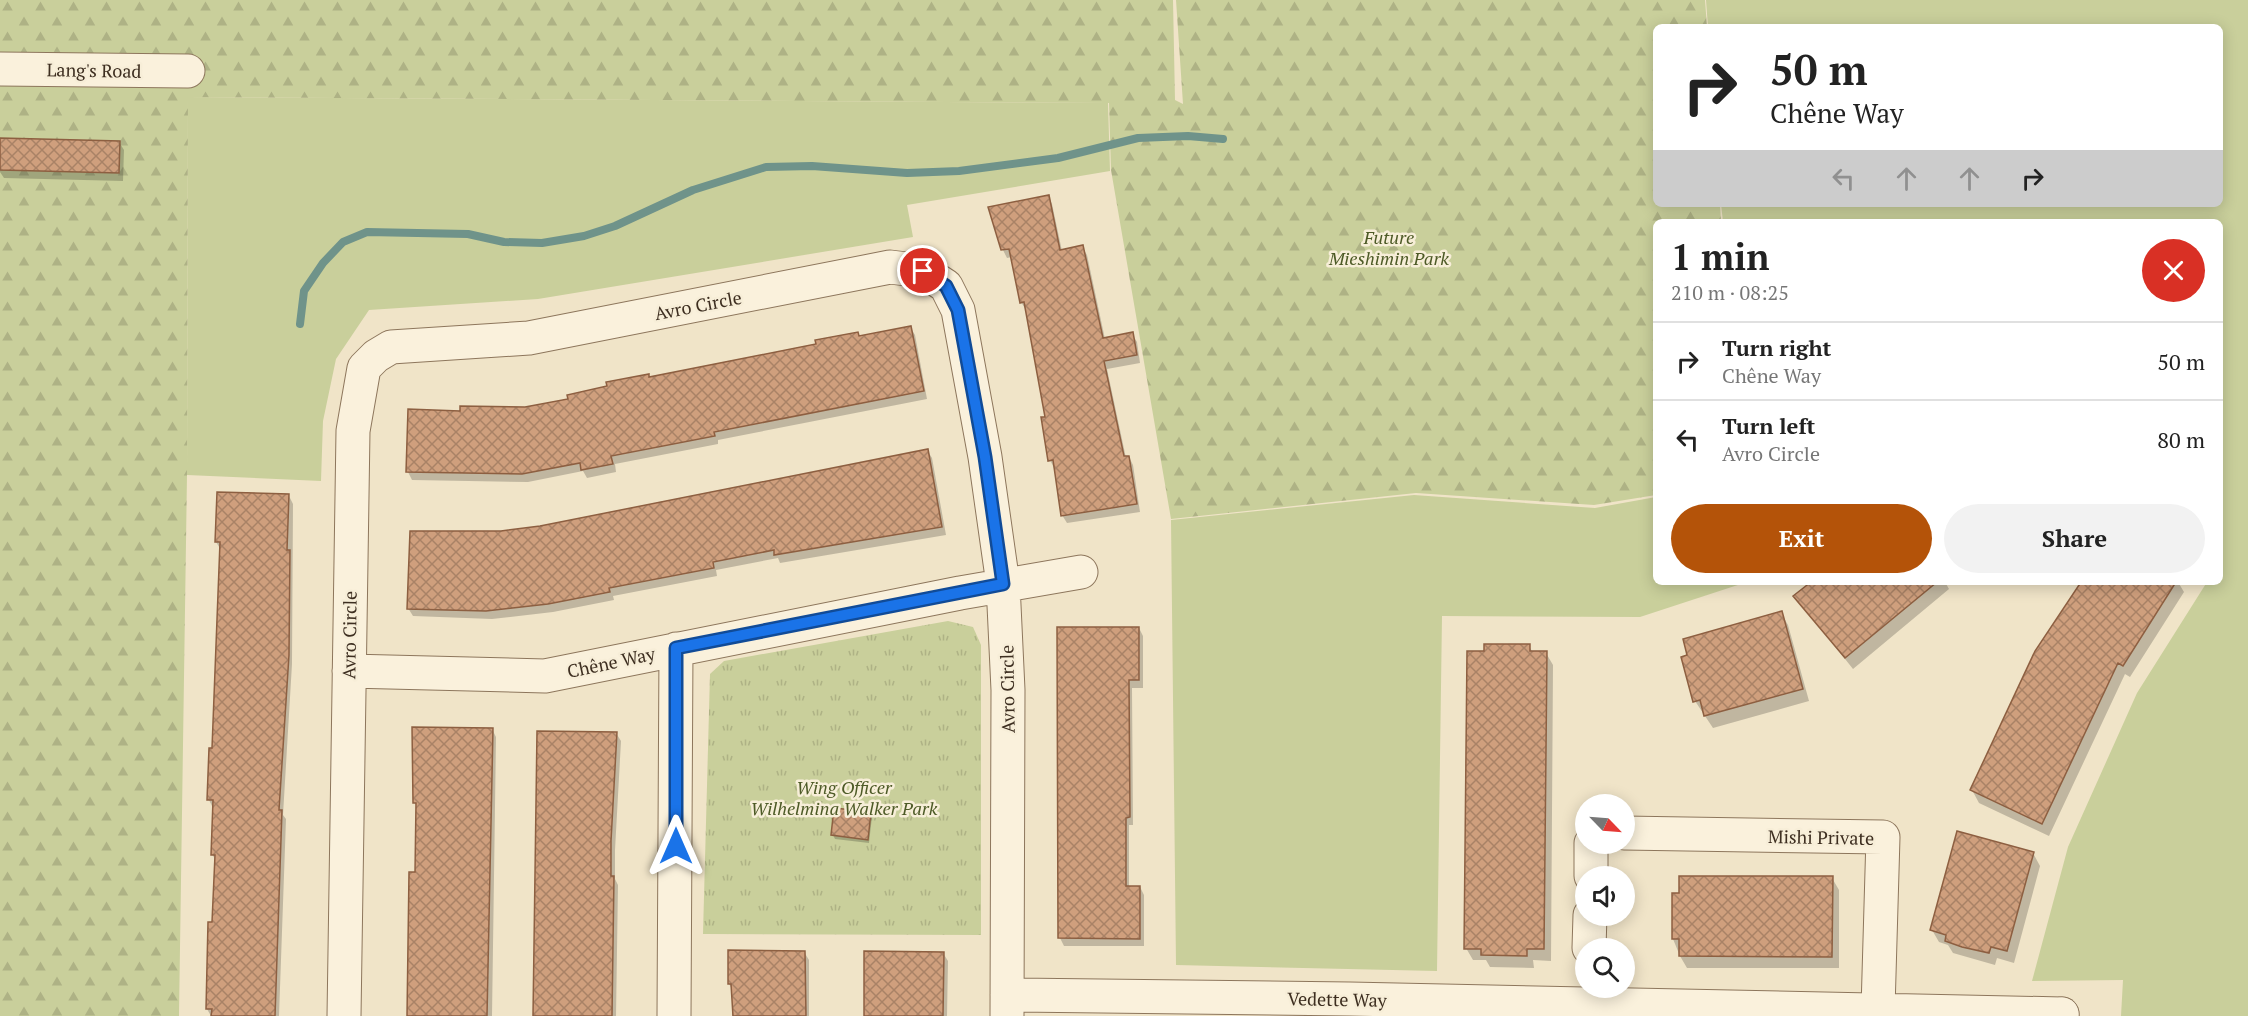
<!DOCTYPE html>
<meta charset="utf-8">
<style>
:root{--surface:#fff;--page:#f2f2f2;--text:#222;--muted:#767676;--line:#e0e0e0;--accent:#b45309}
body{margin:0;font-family:"PT Serif",serif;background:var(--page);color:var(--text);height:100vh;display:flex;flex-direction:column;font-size:22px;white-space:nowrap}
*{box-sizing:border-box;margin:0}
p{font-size:20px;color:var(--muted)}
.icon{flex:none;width:33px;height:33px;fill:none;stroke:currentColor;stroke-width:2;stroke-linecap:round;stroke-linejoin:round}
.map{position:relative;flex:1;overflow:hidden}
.drawer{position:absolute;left:1653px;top:219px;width:570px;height:366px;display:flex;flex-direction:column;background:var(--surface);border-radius:9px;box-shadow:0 3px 15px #0003}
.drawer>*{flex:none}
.top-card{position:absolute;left:1653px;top:24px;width:570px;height:183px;border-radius:9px;box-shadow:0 3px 15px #0003;background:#fff;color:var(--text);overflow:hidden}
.needle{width:39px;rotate:115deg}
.tools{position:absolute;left:1575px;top:794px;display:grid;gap:12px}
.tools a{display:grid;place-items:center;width:60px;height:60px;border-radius:50%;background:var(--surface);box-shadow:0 3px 15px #0003;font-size:30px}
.pin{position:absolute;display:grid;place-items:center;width:51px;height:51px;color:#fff;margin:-26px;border:3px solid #fff;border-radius:50%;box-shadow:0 2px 6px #0007}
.me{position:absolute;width:66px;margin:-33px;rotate:0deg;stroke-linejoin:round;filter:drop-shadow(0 0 4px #0008)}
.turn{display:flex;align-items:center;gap:21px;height:126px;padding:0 18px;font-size:27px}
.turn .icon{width:78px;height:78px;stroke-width:2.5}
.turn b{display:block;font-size:42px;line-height:51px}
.lanes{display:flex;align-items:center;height:57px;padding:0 18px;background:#0003;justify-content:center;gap:30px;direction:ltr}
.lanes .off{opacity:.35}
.round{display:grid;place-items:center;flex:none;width:63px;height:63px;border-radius:32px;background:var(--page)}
.summary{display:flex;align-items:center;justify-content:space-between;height:102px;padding:0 18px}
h1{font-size:36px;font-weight:600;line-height:45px}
.primary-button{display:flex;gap:12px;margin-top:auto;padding:12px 18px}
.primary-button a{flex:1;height:69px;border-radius:36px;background:var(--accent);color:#fff;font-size:24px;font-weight:600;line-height:69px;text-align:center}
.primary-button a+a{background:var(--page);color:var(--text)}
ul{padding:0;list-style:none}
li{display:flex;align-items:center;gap:18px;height:78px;padding:0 18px;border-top:2px solid var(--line)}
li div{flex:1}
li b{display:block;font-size:22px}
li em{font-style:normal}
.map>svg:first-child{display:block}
.grass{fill:#c9cf9b}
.forest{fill:url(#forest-firs)}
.park{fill:url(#park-tufts)}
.shadow{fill:#0003}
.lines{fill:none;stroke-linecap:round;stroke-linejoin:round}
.stream{stroke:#6f938a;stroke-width:8}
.building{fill:url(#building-cross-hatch);stroke:#8d5f41;stroke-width:1.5}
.minor-casing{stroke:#8d765c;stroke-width:35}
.tertiary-casing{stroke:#8d765c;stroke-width:35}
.minor{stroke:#faf1dc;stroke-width:33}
.tertiary{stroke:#faf1dc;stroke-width:33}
.route-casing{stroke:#114b97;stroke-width:15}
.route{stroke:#1a73e8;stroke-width:10}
.labels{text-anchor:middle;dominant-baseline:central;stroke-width:5;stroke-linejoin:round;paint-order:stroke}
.street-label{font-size:18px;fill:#3d2e20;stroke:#f7eed8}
.park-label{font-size:18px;font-style:italic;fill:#4d5a26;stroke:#f7eed8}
</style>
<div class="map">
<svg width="2248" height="1016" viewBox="0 0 2248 1016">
<defs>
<pattern id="forest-firs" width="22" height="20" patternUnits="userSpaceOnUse" patternTransform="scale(1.5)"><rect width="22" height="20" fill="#c9cf9b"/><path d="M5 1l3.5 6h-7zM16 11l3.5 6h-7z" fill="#aeb285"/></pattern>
<pattern id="park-tufts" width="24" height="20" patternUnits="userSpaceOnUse" patternTransform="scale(1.5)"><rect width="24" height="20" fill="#c9cf9b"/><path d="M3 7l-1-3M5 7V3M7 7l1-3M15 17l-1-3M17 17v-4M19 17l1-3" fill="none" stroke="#aeb285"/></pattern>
<pattern id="building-cross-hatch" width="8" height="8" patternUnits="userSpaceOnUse" patternTransform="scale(1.5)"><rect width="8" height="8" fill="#cf9f7d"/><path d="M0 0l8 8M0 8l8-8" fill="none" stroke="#a98266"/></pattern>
</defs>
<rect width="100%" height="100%" fill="#f0e4c8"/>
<path class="grass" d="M1706 0H2248V1016H2121L2123 980 2032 981 2068 847 2137 693 2207 582H2220V222H1723L1721 204H2220V27H1708Z
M188 97 1108 103 1110 171 907 205 913 237 538 299 369 310 336 359 323 421 321 481 187 475Z
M1414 495 1595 508 1656 497V582H1747L1640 617 1442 616 1437 971 1176 965 1171 520Z"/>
<path class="forest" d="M0 0H1173L1175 100 1183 104 1176 0H1705L1707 27H1656V204H1720L1721 222H1656V495L1594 505 1416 493 1171 519 1111 170 1109 103 188 97 187 475 179 1016H0Z"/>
<path class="park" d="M948 621 973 627 981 645V935L703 934 710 674 724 661Z"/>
<path class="shadow" d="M0 139 119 142 124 150 123 181 4 178 0 172Z
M1048 196 1052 204 1062 251 1082 247 1087 255 1105 339 1132 334 1137 342 1140 363 1107 369 1126 458 1129 457 1133 465 1140 512 1067 523 1062 515 1054 468 1050 460 1047 418 1026 310 1021 302 1012 257 1007 258 1003 250Z
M910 327 915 335 927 399 718 440V444L615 464 616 472 587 478 583 471 528 482 412 480 408 472 409 411 461 412 525 409 569 400 650 378Z
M927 450 932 458 946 535 780 563 778 558 716 570 717 576 613 596 614 600 553 612 492 619 413 616 408 608 501 532 541 528Z
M289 496 293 504 292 664 283 815 286 819 279 1016H211L207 1009 216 861 212 854 213 808 209 800 213 750 221 550 216 542Z
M1813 582H1945L1949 589 1853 669 1799 601Z
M2082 582H2178L2184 592 2130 677 2125 674 2049 836 1979 803 1972 790Z
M1781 613 1788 625 1809 701 1713 728 1695 701Z
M1139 628 1143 636V688H1132L1133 825H1129V887H1140L1144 895V946H1064L1060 938Z
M1529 646 1533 653H1546L1553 665 1551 961 1533 960 1534 968 1490 967 1486 960H1473L1466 948Z
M492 729 496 737 492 1016H409L416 874 417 807 414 802Z
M616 733 621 741 615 850V879L618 885 616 1016H534Z
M870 813 872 817 869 843 835 839 833 835Z
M2033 853 2040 866 2014 963 1997 958 1995 965 1953 953 1948 945 1939 942 1932 930Z
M1832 878 1839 890V968H1687L1680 956 1673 939Z
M804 952 809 960V1016H732V989L729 984Z
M943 953 948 961 947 1016H865Z"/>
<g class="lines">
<path class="stream" d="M300 324 304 291 323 263 343 242 367 232 468 234 504 242 542 243 584 236 615 226 693 190 766 167 812 166 907 173 959 171 1058 158 1138 138 1188 136 1223 139"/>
</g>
<path class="building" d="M0 138 120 141 119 173 0 170Z
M1049 195 1060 250 1083 245 1103 338 1133 332 1137 355 1104 361 1124 456H1129L1137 504 1061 516 1053 460 1048 461 1041 417H1045L1024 302 1020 303 1009 249 1001 250 988 207Z
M911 326 924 391 714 432 715 436 611 456 613 464 581 470 580 463 522 474 406 472 408 409 460 411V406L525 407 568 399 567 395 607 386 606 382 649 374V377L816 344 815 340 858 332 859 336Z
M928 449 942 527 774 555V550L713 562 714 568 609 588 610 592 548 604 486 611 407 609 410 531H501L540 526Z
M217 492 289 494 287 550H290L289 655 279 810H282L275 1016H211L212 1009H206L208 922H212L215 855H211L213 800H207L209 748H212L220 542H215Z
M1811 582H1937L1845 658 1793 596Z
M2081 582H2176L2123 666 2118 663 2042 824 1970 790 2035 651Z
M1782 611 1803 689 1704 716 1700 700 1693 702 1681 657 1687 655 1683 639Z
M1057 627H1139V680H1129L1130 817 1126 818V886H1140V939L1058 938Z
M1484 644H1530V651H1547L1544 949H1527V956L1481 955V949H1464L1467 651H1484Z
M412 727 493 728 487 1016H407L409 872H415L416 803H413Z
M537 731 617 732 611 841V876H614L612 1016H533Z
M834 808 871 812 868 840 831 835Z
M1957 831 2034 852 2007 951 1991 947 1989 953 1962 947 1945 941 1946 935 1930 930Z
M1679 876H1833L1832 957 1679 956V939H1672V893H1679Z
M728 950 805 951 806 1016H733L731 984H728Z
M864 951 944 952 943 1016H864Z"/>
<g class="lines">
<defs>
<path id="minor" d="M0 69 188 71
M349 671 545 676 960 593 1081 572
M1624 833 1883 837 1878 1009
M1591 876V843
M1589 948 1590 915
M1007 995 1350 999 2062 1014
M344 1016 353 431 364 368 376 356 391 347 529 338 890 267 923 271 946 286 958 310 985 457 1003 584 1008 690 1007 1016
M674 1016 676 649"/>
<path id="tertiary" d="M2062 1016V1014"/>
</defs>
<use href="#minor" class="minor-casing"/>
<use href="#tertiary" class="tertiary-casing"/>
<use href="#minor" class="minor"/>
<use href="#tertiary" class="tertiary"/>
</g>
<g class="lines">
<defs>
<path id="route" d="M676 846V648L1003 584 985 457 958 310 946 286 923 271"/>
</defs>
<use href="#route" class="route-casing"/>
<use href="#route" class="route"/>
</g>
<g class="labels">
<g class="street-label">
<text transform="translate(94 70) rotate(1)">Lang's Road</text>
<text transform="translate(698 305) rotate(-11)">Avro Circle</text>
<text transform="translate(349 635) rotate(-89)">Avro Circle</text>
<text transform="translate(611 662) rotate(-12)">Chêne Way</text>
<text transform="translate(1007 689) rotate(-91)">Avro Circle</text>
<text transform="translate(1821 837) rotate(1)">Mishi Private</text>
<text transform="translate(1337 999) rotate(1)">Vedette Way</text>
</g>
<g class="park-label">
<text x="1389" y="237">Future<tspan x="1389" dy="21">Mieshimin Park</tspan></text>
<text x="844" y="787">Wing Officer<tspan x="844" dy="21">Wilhelmina Walker Park</tspan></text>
</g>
</g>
</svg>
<div class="tools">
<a><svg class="needle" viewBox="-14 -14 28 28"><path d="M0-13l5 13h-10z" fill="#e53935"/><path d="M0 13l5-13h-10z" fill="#767676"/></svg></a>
<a><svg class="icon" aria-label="sound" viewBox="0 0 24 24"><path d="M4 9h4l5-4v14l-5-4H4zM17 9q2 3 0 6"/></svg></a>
<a><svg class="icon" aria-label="search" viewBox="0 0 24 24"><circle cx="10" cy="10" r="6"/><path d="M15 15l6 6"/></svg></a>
</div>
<div class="pin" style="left:923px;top:271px;background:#d93025"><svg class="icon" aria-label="arrive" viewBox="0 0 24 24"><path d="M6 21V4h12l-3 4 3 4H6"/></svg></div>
<svg class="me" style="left:676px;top:846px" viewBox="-20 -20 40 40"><path d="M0-17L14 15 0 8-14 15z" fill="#1a73e8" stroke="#fff" stroke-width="4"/></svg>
<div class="top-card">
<div class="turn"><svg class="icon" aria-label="right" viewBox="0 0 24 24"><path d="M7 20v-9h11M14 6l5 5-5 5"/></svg><div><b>50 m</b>Chêne Way</div></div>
<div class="lanes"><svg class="icon off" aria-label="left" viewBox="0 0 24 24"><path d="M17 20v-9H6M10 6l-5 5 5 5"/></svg><svg class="icon off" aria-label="ahead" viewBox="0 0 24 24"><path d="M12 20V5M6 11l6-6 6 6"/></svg><svg class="icon off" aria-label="ahead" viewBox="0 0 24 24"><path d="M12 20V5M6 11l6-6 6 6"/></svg><svg class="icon" aria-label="right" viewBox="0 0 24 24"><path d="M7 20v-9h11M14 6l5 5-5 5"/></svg></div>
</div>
<section class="drawer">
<div class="summary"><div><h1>1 min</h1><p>210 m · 08:25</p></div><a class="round" style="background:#d93025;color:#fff"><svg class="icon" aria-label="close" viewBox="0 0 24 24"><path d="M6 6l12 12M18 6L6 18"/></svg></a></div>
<ul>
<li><svg class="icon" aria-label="right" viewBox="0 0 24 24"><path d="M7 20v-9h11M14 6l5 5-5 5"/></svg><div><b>Turn right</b><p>Chêne Way</p></div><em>50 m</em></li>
<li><svg class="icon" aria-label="left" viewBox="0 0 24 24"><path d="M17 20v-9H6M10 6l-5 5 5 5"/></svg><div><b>Turn left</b><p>Avro Circle</p></div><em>80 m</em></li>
</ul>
<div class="primary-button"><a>Exit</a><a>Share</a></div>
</section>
</div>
